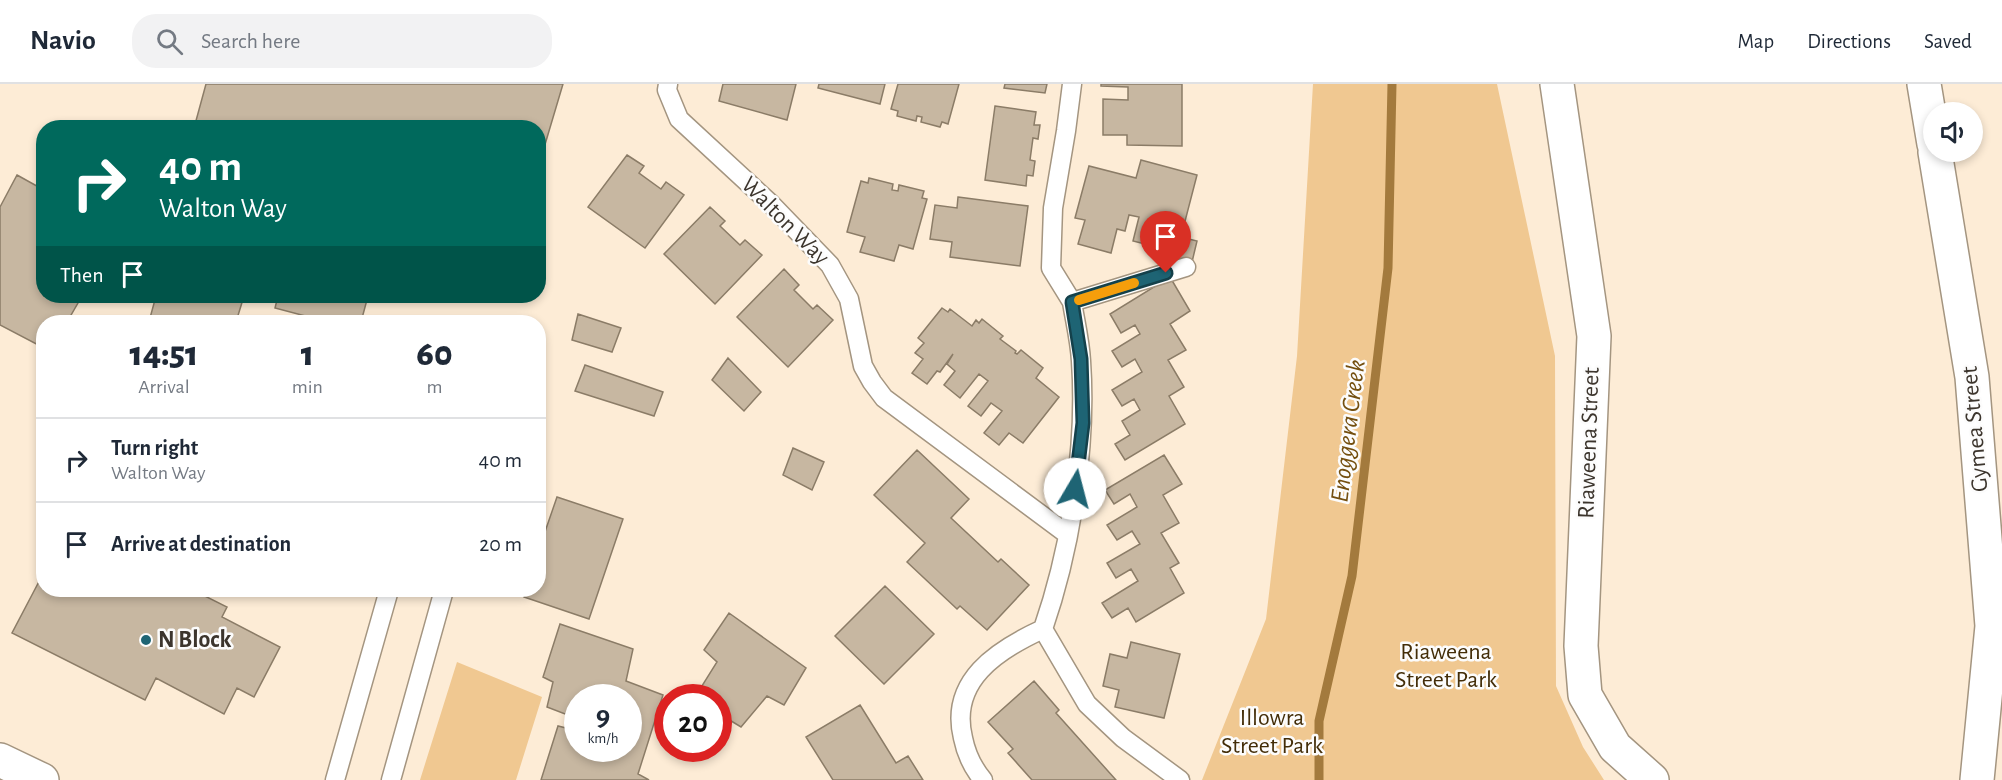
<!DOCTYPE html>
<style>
:root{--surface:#fff;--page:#f2f2f3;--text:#1f2937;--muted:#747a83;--line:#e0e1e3}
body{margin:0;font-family:"Alegreya Sans",sans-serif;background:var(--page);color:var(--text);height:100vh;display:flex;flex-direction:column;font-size:22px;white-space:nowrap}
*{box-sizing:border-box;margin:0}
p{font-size:20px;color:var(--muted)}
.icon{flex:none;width:33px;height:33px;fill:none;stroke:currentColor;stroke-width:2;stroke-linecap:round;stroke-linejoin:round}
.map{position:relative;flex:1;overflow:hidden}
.drawer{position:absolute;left:36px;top:231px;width:510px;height:282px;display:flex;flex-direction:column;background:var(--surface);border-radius:24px;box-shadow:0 3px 9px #0003}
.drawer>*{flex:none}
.hud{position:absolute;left:36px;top:36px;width:510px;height:183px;border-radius:24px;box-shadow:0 3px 9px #0003;background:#00695c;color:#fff;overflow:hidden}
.tools{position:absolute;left:1923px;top:18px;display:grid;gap:12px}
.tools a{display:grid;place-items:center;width:60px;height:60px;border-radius:50%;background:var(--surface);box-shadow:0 3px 9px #0003;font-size:30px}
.speed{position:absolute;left:564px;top:600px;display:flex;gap:12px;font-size:30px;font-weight:700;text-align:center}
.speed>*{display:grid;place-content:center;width:78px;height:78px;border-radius:50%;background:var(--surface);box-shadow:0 3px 9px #0003;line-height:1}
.speed small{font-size:15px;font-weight:400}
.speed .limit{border:9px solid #d22;background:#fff;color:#111}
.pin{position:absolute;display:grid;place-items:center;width:51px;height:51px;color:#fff;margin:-62px -26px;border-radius:50% 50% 50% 0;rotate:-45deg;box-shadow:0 0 6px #0007}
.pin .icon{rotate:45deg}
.me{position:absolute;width:66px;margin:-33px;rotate:8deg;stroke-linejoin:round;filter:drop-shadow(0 0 4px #0008)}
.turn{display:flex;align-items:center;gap:21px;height:126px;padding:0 24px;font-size:27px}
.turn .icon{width:78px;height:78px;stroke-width:2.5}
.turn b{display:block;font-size:42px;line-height:51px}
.then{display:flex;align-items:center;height:57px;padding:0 24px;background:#0003;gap:12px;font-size:22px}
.eta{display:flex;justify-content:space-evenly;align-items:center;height:102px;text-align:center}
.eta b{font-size:36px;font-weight:800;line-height:42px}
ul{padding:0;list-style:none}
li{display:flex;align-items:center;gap:18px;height:84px;padding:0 24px;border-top:2px solid var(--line)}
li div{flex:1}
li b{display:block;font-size:22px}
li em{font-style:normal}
header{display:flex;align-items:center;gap:36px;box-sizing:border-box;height:84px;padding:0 30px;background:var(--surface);border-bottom:2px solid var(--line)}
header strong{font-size:28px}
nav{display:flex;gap:33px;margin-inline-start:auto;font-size:21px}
.search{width:420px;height:54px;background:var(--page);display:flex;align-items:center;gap:15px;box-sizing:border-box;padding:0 21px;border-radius:24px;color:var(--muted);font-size:22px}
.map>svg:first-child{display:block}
.green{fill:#f0c891}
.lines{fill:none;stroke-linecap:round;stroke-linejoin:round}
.stream{stroke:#a37a3d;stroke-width:9}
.building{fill:#c7b7a1;stroke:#8b7c67;stroke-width:1.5}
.lane-casing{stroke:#a49580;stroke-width:21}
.street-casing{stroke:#a49580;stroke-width:36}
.primary-casing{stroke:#a49580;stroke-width:36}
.lane{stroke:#fff;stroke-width:18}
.street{stroke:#fff;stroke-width:33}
.primary{stroke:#fff;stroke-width:33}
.route-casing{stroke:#14414b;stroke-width:15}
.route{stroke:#1e6474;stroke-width:10}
.slow{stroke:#f59e0b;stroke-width:10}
.poi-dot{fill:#1e6474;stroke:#fcfcfc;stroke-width:2}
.labels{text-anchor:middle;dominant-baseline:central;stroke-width:5;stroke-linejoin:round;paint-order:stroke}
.street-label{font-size:24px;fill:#3c352d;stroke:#fcfcfc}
.poi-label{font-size:24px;font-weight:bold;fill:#3c352d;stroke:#fcfcfc;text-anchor:start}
.park-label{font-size:24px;fill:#432d08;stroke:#fcfcfc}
.water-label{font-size:26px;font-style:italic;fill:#744f0f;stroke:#fcfcfc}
</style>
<header>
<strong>Navio</strong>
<div class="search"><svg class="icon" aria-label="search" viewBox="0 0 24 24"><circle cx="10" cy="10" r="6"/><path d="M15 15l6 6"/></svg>Search here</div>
<nav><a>Map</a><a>Directions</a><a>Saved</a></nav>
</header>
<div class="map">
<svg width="2002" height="696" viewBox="0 0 2002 696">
<rect width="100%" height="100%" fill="#fdecd6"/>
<path class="green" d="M1313 0H1497L1555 272 1556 602 1583 663 1604 696H1202L1266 535 1297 272Z
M457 578 542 613 516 696H420Z"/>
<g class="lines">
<path class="stream" d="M1319 696V637L1352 492 1388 184 1392 0"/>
</g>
<path class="building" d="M206 0H563L538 84V44H194Z
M723 0H796L787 36 719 17Z
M819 0H885L880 20 818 4Z
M898 0H959L948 40 942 38 940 43 921 38 922 33 917 32 916 37 897 32 898 27 891 25Z
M1005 0H1047L1045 9 1004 4Z
M1101 0H1182V62L1127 61V51H1103V15L1128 16V3L1101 2Z
M995 22 1036 28 1034 41H1040L1038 55 1033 54 1030 76 1035 77 1033 92 1027 91 1026 102 985 96Z
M627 71 644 82 639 89 661 105 666 98 684 111 645 164 588 123Z
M1141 76 1197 91 1183 145 1172 141 1165 165 1133 157 1139 133 1129 131 1125 147 1117 145 1111 169 1078 160 1085 136 1075 134 1089 82 1136 94Z
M17 91 44 106V212H82L67 238H44V264L0 241V123Z
M869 94 893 100 892 106 898 107 899 101 924 107 922 114 927 115 913 165 899 161 894 177 860 168 865 153 847 148 861 97 868 99Z
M958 113 1028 122 1020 182 950 173 952 158 930 155 935 121 957 124Z
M710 123 725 137 720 142 740 161 745 156 762 171 715 220 664 170Z
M1177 152 1197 157 1192 178 1171 172Z
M784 185 799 201 794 206 813 225 817 221 833 236 788 283 737 233Z
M1170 193 1190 227 1170 240 1186 266 1168 276 1184 303 1169 312 1185 340 1125 376 1115 360 1130 351 1122 337 1140 326 1134 315 1122 322 1112 306 1142 288 1135 275 1122 283 1112 267 1140 250 1135 241 1121 249 1110 230Z
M156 212H244L236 238H167L150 234Z
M278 212H368L361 238H328L275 224Z
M942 224 948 228 950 225 972 242 976 236 979 239 982 235 1003 252 1000 255 1016 267 1015 269 1017 270 1021 266 1043 284 1036 294 1059 313 1023 359 1009 349 999 361 984 349 1002 327 991 319 981 332 968 322 988 297 979 290 960 314 944 301 955 287 947 280 953 270 940 288 937 287 927 300 912 289 923 275 915 269 924 259 918 254Z
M578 230 621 244 612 268 572 256Z
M728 274 761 308 744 327 712 296Z
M585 281 663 308 654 332 575 307Z
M793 364 824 378 812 406 783 391Z
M917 366 969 415 951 434 998 478 1001 475 1029 501 987 546 960 522 957 525 907 478 925 459 874 411Z
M1164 371 1182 400 1163 411 1179 439 1161 449 1179 479 1170 484 1184 509 1136 538 1128 524 1112 534 1102 519 1138 497 1131 485 1116 494 1107 479 1140 460 1132 447 1117 456 1107 441 1137 423 1130 410 1114 420 1105 406Z
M557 413 623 435 589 535 524 513 526 506H538V468Z
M44 488V506H193L227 523 222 533 280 563 254 613 237 604 224 630 156 594 145 616 12 549Z
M885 502 934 550 884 600 835 552Z
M729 529 806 584 784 621 767 612 741 643 718 629V614L695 613 717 578 704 566Z
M560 540 633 565 626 597 663 611 638 690 649 696H541L558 642 578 647V664H628V614H578V635L547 623 553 598 543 593Z
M1131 558 1180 570 1164 634 1115 623 1119 606 1103 602 1110 570 1127 574Z
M1034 597 1059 626 1056 629 1116 696H1032L1008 669 1013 665 988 638Z
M860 621 896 679 908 672 923 696H833L806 653Z"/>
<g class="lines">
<defs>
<path id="lane" d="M668 0 667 6 679 35 771 120 830 181 849 215 863 282 872 298 884 314 1067 450
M1072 0 1066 47 1053 124 1051 184 1072 218 1186 183
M1072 218C1075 237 1080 257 1081 277 1087 362 1071 464 1043 545L1087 620 1123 654 1180 696
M335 696 389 506
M391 696 444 506
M983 696C973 684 966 669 963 654 949 597 997 566 1043 545"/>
<path id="street" d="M1557 0 1594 252 1581 562 1585 611 1615 663 1652 696
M1924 0 1934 60
M1935 68 1972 293 1992 542 1977 696"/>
<path id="primary" d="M0 676 42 696"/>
</defs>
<use href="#lane" class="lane-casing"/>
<use href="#street" class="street-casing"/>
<use href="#primary" class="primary-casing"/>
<use href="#lane" class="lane"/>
<use href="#street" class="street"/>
<use href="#primary" class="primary"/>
</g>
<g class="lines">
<defs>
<path id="route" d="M1075 405 1083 339 1081 275 1072 218 1166 189"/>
</defs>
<use href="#route" class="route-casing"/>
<use href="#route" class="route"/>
<path class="slow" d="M1079 216 1134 199"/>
</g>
<circle class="poi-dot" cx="146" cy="556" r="6"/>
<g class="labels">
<g class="street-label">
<text transform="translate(785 137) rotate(45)">Walton Way</text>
<text transform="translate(1975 345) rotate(-95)">Gymea Street</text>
<text transform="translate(1589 359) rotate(-88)">Riaweena Street</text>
</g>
<g class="poi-label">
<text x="158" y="556">N Block</text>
</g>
<g class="park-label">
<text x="1446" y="568">Riaweena<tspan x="1446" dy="28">Street Park</tspan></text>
<text x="1272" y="634">Illowra<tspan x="1272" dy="28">Street Park</tspan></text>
</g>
<g class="water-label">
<text transform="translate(1348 347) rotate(-83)">Enoggera Creek</text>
</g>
</g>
</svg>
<div class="tools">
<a><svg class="icon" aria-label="sound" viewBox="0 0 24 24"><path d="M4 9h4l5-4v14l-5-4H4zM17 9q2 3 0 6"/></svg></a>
</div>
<div class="speed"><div>9<small>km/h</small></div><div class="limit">20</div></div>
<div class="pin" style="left:1166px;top:189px;background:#d93025"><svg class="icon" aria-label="arrive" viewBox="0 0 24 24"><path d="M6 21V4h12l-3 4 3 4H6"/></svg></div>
<svg class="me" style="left:1075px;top:405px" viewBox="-20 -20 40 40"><circle r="19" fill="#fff"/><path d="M0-13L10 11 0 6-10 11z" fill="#1e6474"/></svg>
<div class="hud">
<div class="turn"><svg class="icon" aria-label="right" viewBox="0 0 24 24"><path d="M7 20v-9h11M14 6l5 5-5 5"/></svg><div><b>40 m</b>Walton Way</div></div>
<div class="then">Then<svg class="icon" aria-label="arrive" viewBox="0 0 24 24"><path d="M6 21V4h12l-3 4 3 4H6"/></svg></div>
</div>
<section class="drawer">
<div class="eta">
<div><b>14:51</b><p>Arrival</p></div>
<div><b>1</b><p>min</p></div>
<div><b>60</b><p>m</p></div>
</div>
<ul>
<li><svg class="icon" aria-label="right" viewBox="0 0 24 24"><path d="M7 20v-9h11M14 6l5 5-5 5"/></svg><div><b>Turn right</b><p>Walton Way</p></div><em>40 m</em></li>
<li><svg class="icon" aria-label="arrive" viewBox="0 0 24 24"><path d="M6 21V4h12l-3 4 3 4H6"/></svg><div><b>Arrive at destination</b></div><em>20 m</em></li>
</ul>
</section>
</div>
